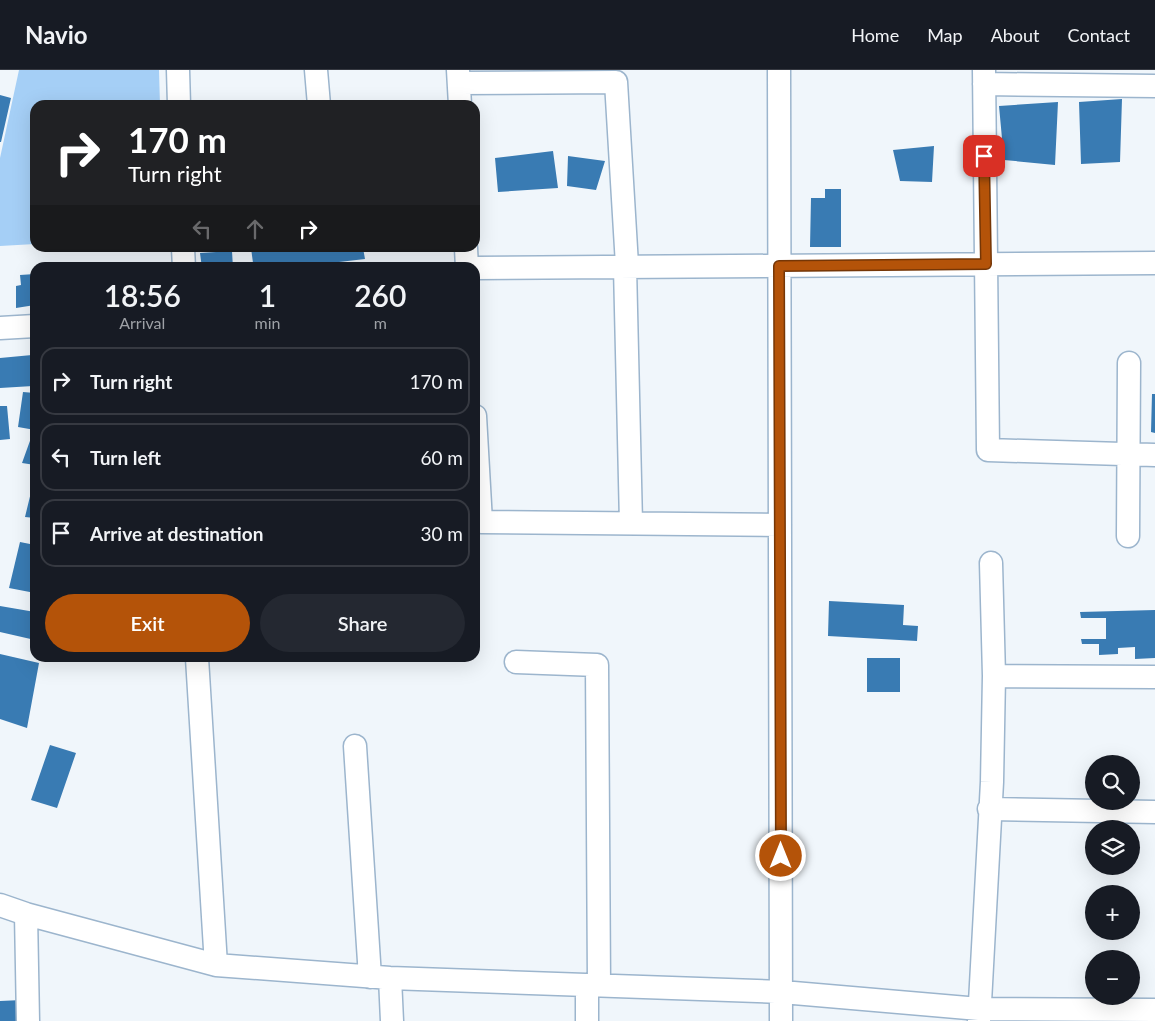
<!DOCTYPE html>
<meta charset="utf-8">
<style>
:root{--surface:#171b24;--page:#242831;--text:#f1f3f6;--muted:#9ea1a6;--line:#363941;--accent:#b45309}
body{margin:0;font-family:Lato,sans-serif;background:var(--page);color:var(--text);height:100vh;display:flex;flex-direction:column;font-size:19px;white-space:nowrap}
*{box-sizing:border-box;margin:0}
p{font-size:16px;color:var(--muted)}
.icon{flex:none;width:28px;height:28px;fill:none;stroke:currentColor;stroke-width:2;stroke-linecap:round;stroke-linejoin:round}
.map{position:relative;flex:1;overflow:hidden}
.details{position:absolute;left:30px;top:192px;width:450px;height:400px;display:flex;flex-direction:column;background:var(--surface);border-radius:15px;box-shadow:0 5px 20px #0002}
.details>*{flex:none}
.banner{position:absolute;left:30px;top:30px;width:450px;height:152px;border-radius:15px;box-shadow:0 5px 20px #0002;background:#202124;color:#fff;overflow:hidden}
.controls{position:absolute;left:1085px;top:685px;display:grid;gap:10px}
.controls a{display:grid;place-items:center;width:55px;height:55px;border-radius:50%;background:var(--surface);box-shadow:0 5px 20px #0002;font-size:25px}
.pin{position:absolute;display:grid;place-items:center;width:42px;height:42px;color:#fff;margin:-21px;border-radius:10px;box-shadow:0 2px 8px #0006}
.me{position:absolute;width:55px;margin:-28px;rotate:0deg;stroke-linejoin:round;filter:drop-shadow(0 0 4px #0008)}
.turn{display:flex;align-items:center;gap:18px;height:105px;padding:0 15px;font-size:22px}
.turn .icon{width:65px;height:65px;stroke-width:2.5}
.turn b{display:block;font-size:35px;line-height:42px}
.lanes{display:flex;align-items:center;height:48px;padding:0 15px;background:#0003;justify-content:center;gap:25px;direction:ltr}
.lanes .off{opacity:.35}
.eta{display:flex;justify-content:space-evenly;align-items:center;height:85px;text-align:center}
.eta b{font-size:30px;font-weight:600;line-height:35px}
.primary-button{display:flex;gap:10px;margin-top:auto;padding:10px 15px}
.primary-button a{flex:1;height:58px;border-radius:30px;background:var(--accent);color:#fff;font-size:20px;font-weight:600;line-height:58px;text-align:center}
.primary-button a+a{background:var(--page);color:var(--text)}
ul{padding:0;list-style:none}
li{display:flex;align-items:center;gap:15px;height:68px;margin:0 10px 8px;padding:0 5px;border:2px solid var(--line);border-radius:15px}
li div{flex:1}
li b{display:block;font-size:19px}
li em{font-style:normal}
header{display:flex;align-items:center;gap:30px;box-sizing:border-box;height:70px;padding:0 25px;background:var(--surface);border-bottom:1px solid var(--line)}
header strong{font-size:24px}
nav{display:flex;gap:28px;margin-inline-start:auto;font-size:18px}
.map>svg:first-child{display:block}
.park{fill:#a5cff6}
.building{fill:#397bb3}
.lines{fill:none;stroke-linecap:round;stroke-linejoin:round}
.minor-casing{stroke:#9cb5cd;stroke-width:25}
.minor{stroke:#fff;stroke-width:22}
.route-casing{stroke:#753606;stroke-width:12}
.route{stroke:#b45309;stroke-width:9}
</style>
<header>
<strong>Navio</strong>
<nav><a>Home</a><a>Map</a><a>About</a><a>Contact</a></nav>
</header>
<div class="map">
<svg width="1155" height="951" viewBox="0 0 1155 951">
<rect width="100%" height="100%" fill="#f0f6fb"/>
<path class="park" d="M19 0H159L160 35H35V174L0 176V88Z"/>
<path class="building" d="M0 25 11 28 1 72H0Z
M1122 29 1120 92 1081 94 1079 32Z
M1058 32 1055 95 1004 90 999 36Z
M934 76 932 112 900 111 893 80Z
M553 81 558 118 498 122 495 88Z
M568 86 605 91 596 120 567 116Z
M825 119H841V177H810L811 128H825Z
M251 178H270L271 180V178H315V182L363 178 365 189 339 192V196L324 198H258L253 193Z
M232 181 233 198H202L200 183Z
M156 193 157 198H134V195Z
M35 204V235L16 238V216L21 215 20 205Z
M32 285 33 316 0 318V288Z
M23 322 35 323V360L18 357Z
M1152 324H1155V363L1151 362Z
M0 336H7L10 369 0 370Z
M31 368 35 369V395L22 393Z
M33 414 35 415V448L25 447Z
M20 472 35 475V523L9 518Z
M829 531 904 535 903 555 918 556 917 571 828 566Z
M0 536 35 542V570L0 562Z
M1155 540V588L1135 589V577L1118 578V584L1099 585V574H1082L1081 569H1106V548H1081L1080 542Z
M0 584 39 593 27 658 0 649Z
M867 588H900V622H867Z
M50 675 76 683 57 738 31 730Z
M22 930 23 951H0V931Z"/>
<g class="lines">
<defs>
<path id="minor" d="M178 0 179 35
M316 0 319 35
M458 0 460 35
M779 0 781 951
M984 0 988 380 1155 385
M459 13 616 12 627 195 625 197 631 453
M984 14 1155 16
M183 178 184 198
M466 178 467 198
M475 198 1155 193
M0 258 35 256
M475 346 481 452 780 455
M1128 466 1129 293
M991 493 994 606
M197 588 216 895
M516 592 597 595 599 915
M355 676 370 907
M989 739 1155 742
M0 835 26 844 216 895 390 908 782 922 979 939 1155 940
M26 844 28 951
M390 908 392 951
M587 951V915
M979 951 992 712 994 606 1155 607"/>
</defs>
<use href="#minor" class="minor-casing"/>
<use href="#minor" class="minor"/>
</g>
<g class="lines">
<defs>
<path id="route" d="M781 786 779 196 986 194 984 86"/>
</defs>
<use href="#route" class="route-casing"/>
<use href="#route" class="route"/>
</g>
</svg>
<div class="controls">
<a><svg class="icon" aria-label="search" viewBox="0 0 24 24"><circle cx="10" cy="10" r="6"/><path d="M15 15l6 6"/></svg></a>
<a><svg class="icon" aria-label="layers" viewBox="0 0 24 24"><path d="M12 4l9 5-9 5-9-5zM3 14l9 5 9-5"/></svg></a>
<a>+</a>
<a>−</a>
</div>
<div class="pin" style="left:984px;top:86px;background:#d93025"><svg class="icon" aria-label="arrive" viewBox="0 0 24 24"><path d="M6 21V4h12l-3 4 3 4H6"/></svg></div>
<svg class="me" style="left:781px;top:786px" viewBox="-20 -20 40 40"><circle r="17" fill="#b45309" stroke="#fff" stroke-width="3"/><path d="M0-11L8 9 0 5-8 9z" fill="#fff"/></svg>
<div class="banner">
<div class="turn"><svg class="icon" aria-label="right" viewBox="0 0 24 24"><path d="M7 20v-9h11M14 6l5 5-5 5"/></svg><div><b>170 m</b>Turn right</div></div>
<div class="lanes"><svg class="icon off" aria-label="left" viewBox="0 0 24 24"><path d="M17 20v-9H6M10 6l-5 5 5 5"/></svg><svg class="icon off" aria-label="ahead" viewBox="0 0 24 24"><path d="M12 20V5M6 11l6-6 6 6"/></svg><svg class="icon" aria-label="right" viewBox="0 0 24 24"><path d="M7 20v-9h11M14 6l5 5-5 5"/></svg></div>
</div>
<section class="details">
<div class="eta">
<div><b>18:56</b><p>Arrival</p></div>
<div><b>1</b><p>min</p></div>
<div><b>260</b><p>m</p></div>
</div>
<ul>
<li><svg class="icon" aria-label="right" viewBox="0 0 24 24"><path d="M7 20v-9h11M14 6l5 5-5 5"/></svg><div><b>Turn right</b></div><em>170 m</em></li>
<li><svg class="icon" aria-label="left" viewBox="0 0 24 24"><path d="M17 20v-9H6M10 6l-5 5 5 5"/></svg><div><b>Turn left</b></div><em>60 m</em></li>
<li><svg class="icon" aria-label="arrive" viewBox="0 0 24 24"><path d="M6 21V4h12l-3 4 3 4H6"/></svg><div><b>Arrive at destination</b></div><em>30 m</em></li>
</ul>
<div class="primary-button"><a>Exit</a><a>Share</a></div>
</section>
</div>
